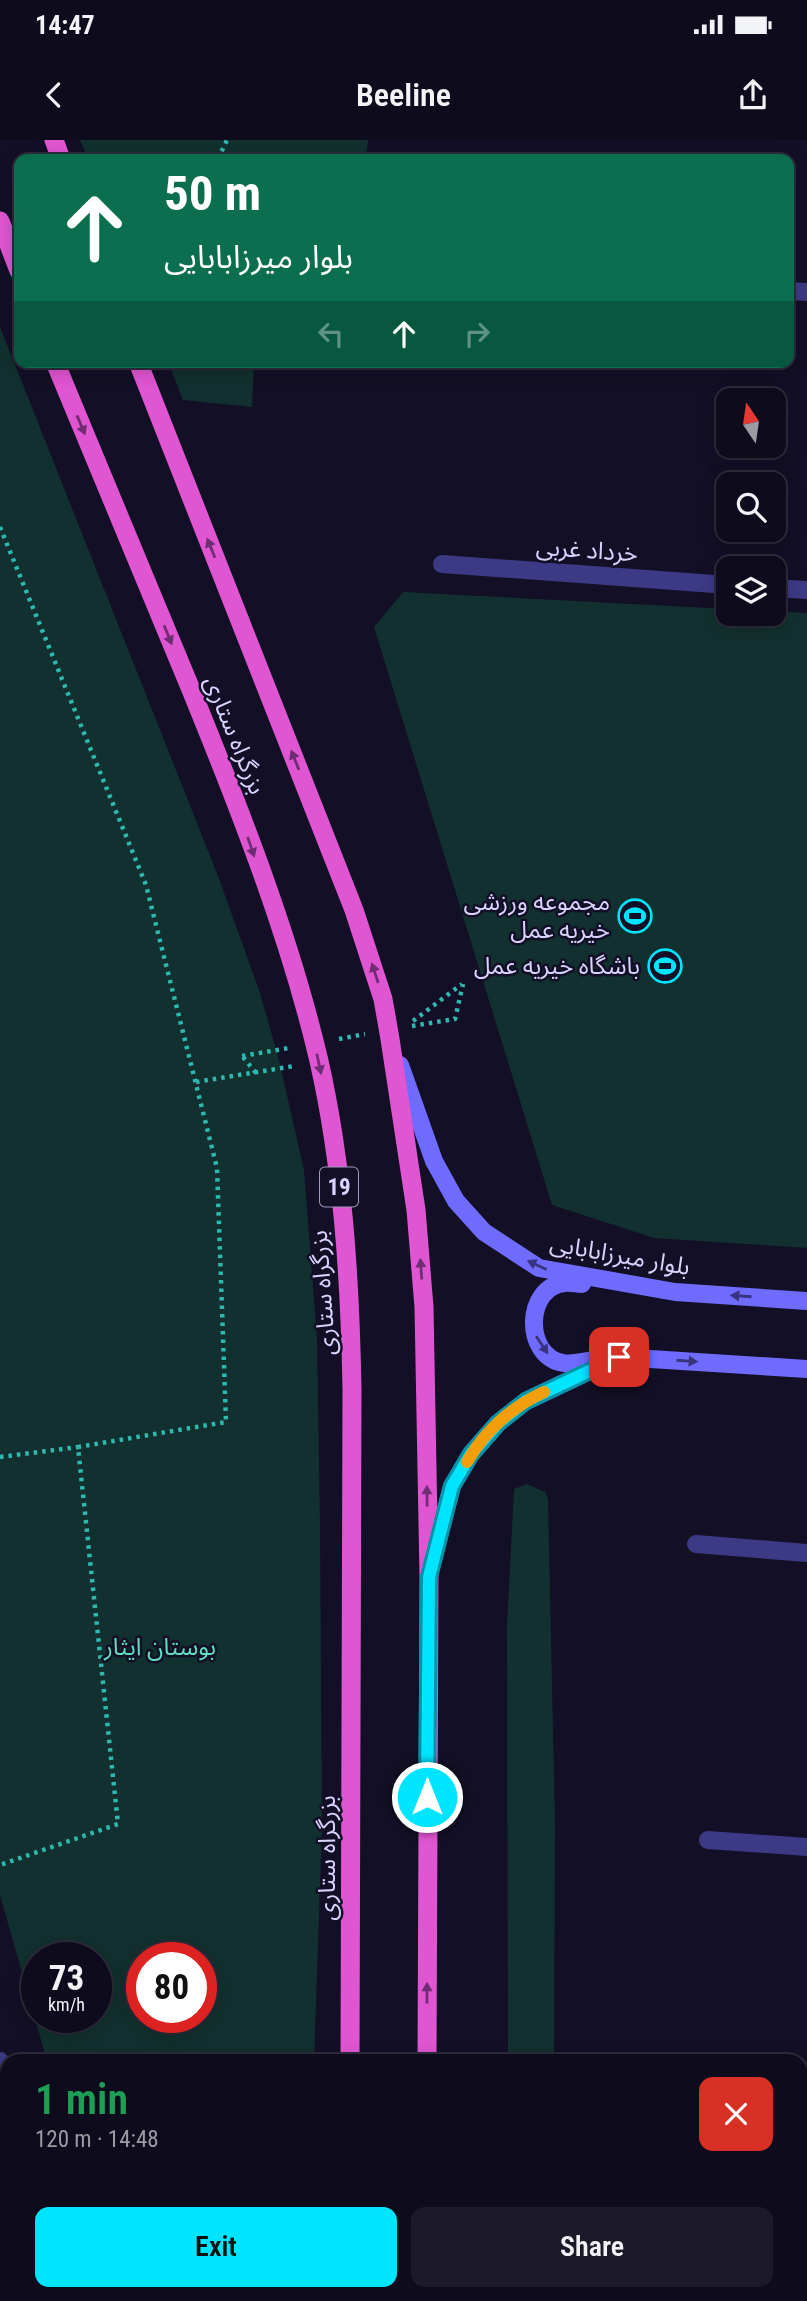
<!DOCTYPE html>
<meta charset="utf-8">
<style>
:root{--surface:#0e0b1c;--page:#1c1929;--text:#f1f3f6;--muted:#9b9ba3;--line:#2e2b3b;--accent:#00e5ff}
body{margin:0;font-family:"Roboto Condensed","Noto Sans Arabic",sans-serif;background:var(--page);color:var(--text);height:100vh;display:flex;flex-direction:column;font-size:26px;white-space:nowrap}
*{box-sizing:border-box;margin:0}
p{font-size:23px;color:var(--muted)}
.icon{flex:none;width:38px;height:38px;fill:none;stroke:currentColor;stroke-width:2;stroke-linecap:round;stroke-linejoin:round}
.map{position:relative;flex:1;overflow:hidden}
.details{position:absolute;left:0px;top:1914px;width:808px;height:247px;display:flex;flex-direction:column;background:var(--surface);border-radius:21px 21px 0 0;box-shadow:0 4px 18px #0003,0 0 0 2px var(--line)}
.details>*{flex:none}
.hud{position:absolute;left:14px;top:14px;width:780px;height:214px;border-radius:14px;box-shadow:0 4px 18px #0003,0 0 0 2px var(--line);background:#0b6e4f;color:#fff;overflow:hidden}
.needle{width:46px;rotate:347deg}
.tools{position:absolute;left:716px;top:248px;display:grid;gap:14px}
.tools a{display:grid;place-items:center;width:70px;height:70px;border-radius:14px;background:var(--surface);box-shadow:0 4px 18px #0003,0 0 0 2px var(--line);font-size:35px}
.speed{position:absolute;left:21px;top:1802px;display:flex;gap:14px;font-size:35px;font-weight:700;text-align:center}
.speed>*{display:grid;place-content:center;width:91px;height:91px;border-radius:50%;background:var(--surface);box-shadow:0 4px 18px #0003,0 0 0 2px var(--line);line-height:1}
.speed small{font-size:18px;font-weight:400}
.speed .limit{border:10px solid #d22;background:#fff;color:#111}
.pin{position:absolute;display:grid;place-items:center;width:60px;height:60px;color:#fff;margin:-30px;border-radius:14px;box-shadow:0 4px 10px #0006}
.me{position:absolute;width:77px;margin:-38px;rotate:0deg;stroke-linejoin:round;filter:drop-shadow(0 0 5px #0008)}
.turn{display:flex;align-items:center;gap:24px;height:147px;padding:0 35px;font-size:32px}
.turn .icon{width:91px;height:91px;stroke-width:2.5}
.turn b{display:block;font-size:49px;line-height:60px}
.lanes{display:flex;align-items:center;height:66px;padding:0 35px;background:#0003;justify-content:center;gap:35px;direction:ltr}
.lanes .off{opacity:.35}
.round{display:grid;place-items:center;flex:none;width:74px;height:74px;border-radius:14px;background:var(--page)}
.headline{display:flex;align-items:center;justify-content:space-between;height:119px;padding:0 35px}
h1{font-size:42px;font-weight:600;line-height:52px;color:#1e9e55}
.button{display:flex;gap:14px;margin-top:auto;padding:14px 35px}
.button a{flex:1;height:80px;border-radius:14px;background:var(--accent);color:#111;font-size:28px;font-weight:600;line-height:80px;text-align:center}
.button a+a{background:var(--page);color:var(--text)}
.status{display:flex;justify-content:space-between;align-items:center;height:49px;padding:0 35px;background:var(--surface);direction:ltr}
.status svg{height:19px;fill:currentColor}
header{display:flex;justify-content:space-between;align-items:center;height:91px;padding:0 35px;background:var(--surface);font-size:32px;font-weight:600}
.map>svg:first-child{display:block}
.green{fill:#12302f;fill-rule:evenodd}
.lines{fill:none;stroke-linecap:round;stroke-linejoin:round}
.path{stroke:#2fb8b0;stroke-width:4.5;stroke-dasharray:3.5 5;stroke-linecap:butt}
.minor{stroke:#3d3a85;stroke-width:18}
.tertiary{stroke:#3d3a85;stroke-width:18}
.secondary{stroke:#6f6bff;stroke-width:18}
.trunk{stroke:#e055d1;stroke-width:19}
.oneway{fill:#6f2e73}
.oneway2{fill:#38347d}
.route-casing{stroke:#0095a6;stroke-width:18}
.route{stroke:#00e5ff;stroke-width:12}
.slow{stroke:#f59e0b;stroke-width:12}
.labels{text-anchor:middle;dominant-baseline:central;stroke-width:5;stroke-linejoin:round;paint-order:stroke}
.shield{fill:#130f26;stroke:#9e99be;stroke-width:2}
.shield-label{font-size:23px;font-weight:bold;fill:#d9d4ff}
.street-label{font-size:24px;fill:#d9d4ff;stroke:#130f26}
.poi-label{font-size:24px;fill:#d9d4ff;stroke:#130f26;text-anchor:end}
.park-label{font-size:24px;fill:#5fe0c0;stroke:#130f26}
</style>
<div class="status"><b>14:47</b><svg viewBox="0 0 49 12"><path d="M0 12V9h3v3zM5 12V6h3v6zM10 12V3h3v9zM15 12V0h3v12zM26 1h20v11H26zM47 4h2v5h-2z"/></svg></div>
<header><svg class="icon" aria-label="back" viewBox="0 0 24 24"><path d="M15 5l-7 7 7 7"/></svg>Beeline<svg class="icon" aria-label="share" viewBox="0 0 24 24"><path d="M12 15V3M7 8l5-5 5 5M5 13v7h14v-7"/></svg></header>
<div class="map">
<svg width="807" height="2161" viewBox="0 0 807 2161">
<rect width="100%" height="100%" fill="#130f26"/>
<path class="green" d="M80 0H368L366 19H88Z
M0 187 218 736 259 850 279 920 304 1030 317 1199 320 1383 322 1687 314 1921H47L0 1755ZM96 1818V1878H37V1818ZM201 1818V1878H142V1818Z
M168 222H254L252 267 183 260Z
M403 452 728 469V474H774V471L807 473V1108L654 1098 552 1065 374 487Z
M527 1344 545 1352 548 1359 555 1683 554 1922 508 1921 507 1486 514 1349Z
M110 2154H310V2161H111Z"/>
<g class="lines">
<path class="path" d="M218 19 227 0
M0 387 146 745 217 1028 226 1282 78 1307 118 1684 0 1725
M413 881 462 844
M412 886 455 879 463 844
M339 899 365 894
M242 916 289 908
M243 917 256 933
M196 942 294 926
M0 1317 78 1307"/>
<path class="minor" d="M442 424 728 445
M774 448 807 450
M696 1404 807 1413
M708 1700 807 1707
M0 1921 7 1950
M802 1991H807
M0 2079 7 2077"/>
<path class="tertiary" d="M789 151 807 152"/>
<path class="secondary" d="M400 925 434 1021 456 1061 484 1092 539 1128 675 1152 807 1161
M582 1144C577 1144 570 1142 565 1143 525 1146 523 1216 563 1223 574 1225 590 1220 601 1219
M432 1423 452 1346 471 1314 498 1283 526 1261 619 1217 807 1229"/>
<path class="trunk" d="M54 0 61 19
M0 81 19 131
M55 222C101 332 147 442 192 552 240 670 290 797 319 921 343 1027 350 1139 352 1249L350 1922
M138 222 354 770 383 859 390 899 416 1070 424 1167 429 1437 427 1922
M427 2154V2161
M349 2161V2154"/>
</g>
<defs><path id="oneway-solid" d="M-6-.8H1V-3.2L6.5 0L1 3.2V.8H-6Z" transform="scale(1.75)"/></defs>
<g class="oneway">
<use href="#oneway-solid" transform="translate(81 285) rotate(67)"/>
<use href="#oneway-solid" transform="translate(211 408) rotate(-112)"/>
<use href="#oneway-solid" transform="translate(168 495) rotate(68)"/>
<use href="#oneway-solid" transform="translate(295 620) rotate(-112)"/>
<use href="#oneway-solid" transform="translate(251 707) rotate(71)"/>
<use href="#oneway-solid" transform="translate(375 833) rotate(-108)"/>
<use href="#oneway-solid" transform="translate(319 924) rotate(78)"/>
<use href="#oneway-solid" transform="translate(421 1129) rotate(-94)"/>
<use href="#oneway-solid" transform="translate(427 1356) rotate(-91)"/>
<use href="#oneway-solid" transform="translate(427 1853) rotate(-90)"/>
</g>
<g class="oneway2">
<use href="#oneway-solid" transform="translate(537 1125) rotate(-155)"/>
<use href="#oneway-solid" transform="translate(741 1156) rotate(-176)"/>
<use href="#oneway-solid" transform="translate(542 1205) rotate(56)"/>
<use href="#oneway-solid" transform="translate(687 1221) rotate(4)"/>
</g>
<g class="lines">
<defs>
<path id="route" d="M427 1657 429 1437 452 1346 471 1314 498 1283 526 1261 619 1217"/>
</defs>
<use href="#route" class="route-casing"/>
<use href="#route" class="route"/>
<path class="slow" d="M467 1322C485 1291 512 1267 544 1252"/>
</g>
<defs>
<symbol id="stadium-ring" viewBox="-11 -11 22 22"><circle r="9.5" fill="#130f26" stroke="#00e5ff" stroke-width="1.5"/><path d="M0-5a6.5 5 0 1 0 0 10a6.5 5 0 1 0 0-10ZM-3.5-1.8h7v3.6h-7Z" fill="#00e5ff"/></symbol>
</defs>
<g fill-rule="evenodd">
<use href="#stadium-ring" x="616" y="757" width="38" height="38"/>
<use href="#stadium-ring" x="646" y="807" width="38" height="38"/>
</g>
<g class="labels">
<rect class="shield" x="320" y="1027.5" width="38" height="39" rx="5"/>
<g class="shield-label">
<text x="339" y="1047">19</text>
</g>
<g class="street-label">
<text transform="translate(587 410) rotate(4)">خرداد غربی</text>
<text transform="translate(235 595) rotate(68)">بزرگراه ستاری</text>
<text transform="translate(620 1115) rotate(10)">بلوار میرزابابایی</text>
<text transform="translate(323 1153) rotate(-94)">بزرگراه ستاری</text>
<text transform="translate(327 1718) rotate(-90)">بزرگراه ستاری</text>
</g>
<g class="poi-label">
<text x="610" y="762">مجموعه ورزشی<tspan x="610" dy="28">خیریه عمل</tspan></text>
<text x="640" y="826">باشگاه خیریه عمل</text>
</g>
<g class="park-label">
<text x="160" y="1507">بوستان ایثار</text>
</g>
</g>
</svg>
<div class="tools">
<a><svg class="needle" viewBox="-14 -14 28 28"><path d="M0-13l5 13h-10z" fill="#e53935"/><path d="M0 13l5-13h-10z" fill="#9b9ba3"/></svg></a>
<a><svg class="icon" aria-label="search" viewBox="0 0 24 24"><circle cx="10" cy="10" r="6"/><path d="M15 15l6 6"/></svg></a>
<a><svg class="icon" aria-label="layers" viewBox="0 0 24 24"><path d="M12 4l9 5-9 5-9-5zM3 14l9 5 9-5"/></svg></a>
</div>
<div class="speed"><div>73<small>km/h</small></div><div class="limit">80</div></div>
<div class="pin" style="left:619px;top:1217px;background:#d93025"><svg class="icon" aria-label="arrive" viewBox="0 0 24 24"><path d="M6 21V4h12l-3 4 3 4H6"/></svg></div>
<svg class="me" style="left:427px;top:1657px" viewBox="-20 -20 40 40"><circle r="17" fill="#00e5ff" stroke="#fff" stroke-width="3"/><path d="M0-11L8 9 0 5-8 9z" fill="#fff"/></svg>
<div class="hud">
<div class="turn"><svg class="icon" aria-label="ahead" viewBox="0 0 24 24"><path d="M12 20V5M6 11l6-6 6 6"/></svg><div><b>50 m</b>بلوار میرزابابایی</div></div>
<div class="lanes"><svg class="icon off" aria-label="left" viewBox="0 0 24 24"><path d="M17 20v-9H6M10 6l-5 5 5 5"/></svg><svg class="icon" aria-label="ahead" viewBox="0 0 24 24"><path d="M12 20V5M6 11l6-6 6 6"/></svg><svg class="icon off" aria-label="right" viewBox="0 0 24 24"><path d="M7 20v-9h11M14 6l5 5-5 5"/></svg></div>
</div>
<section class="details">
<div class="headline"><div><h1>1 min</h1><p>120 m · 14:48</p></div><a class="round" style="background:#d93025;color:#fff"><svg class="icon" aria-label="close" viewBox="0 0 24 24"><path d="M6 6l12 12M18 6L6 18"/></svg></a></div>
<div class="button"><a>Exit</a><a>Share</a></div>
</section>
</div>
